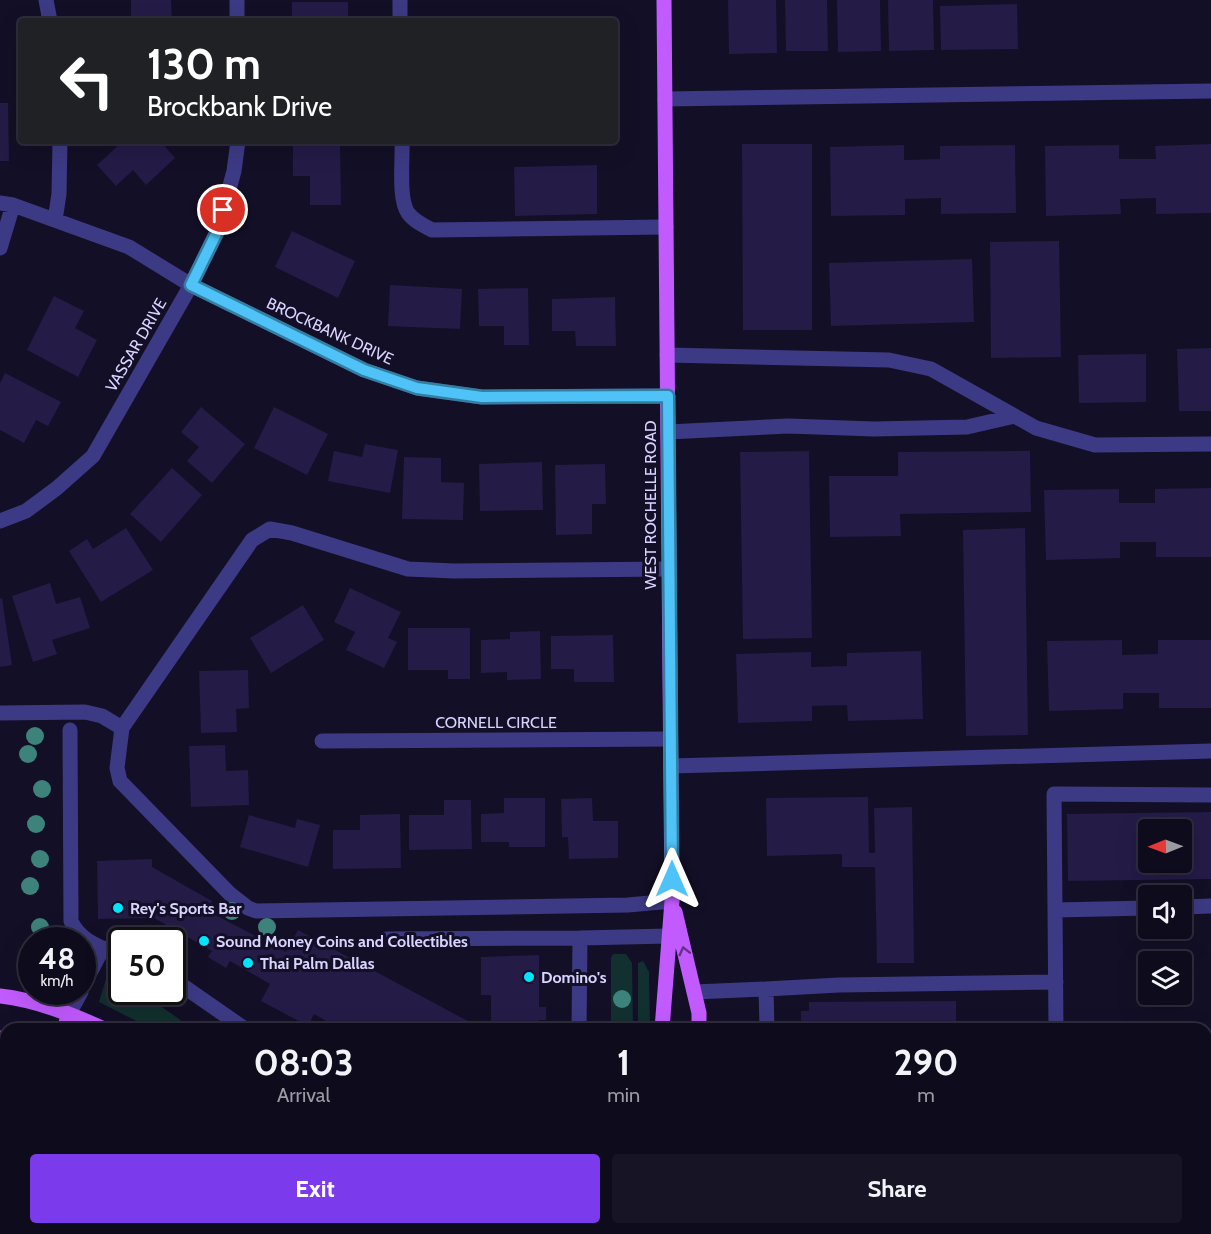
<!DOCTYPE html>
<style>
:root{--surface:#0e0b1c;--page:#171425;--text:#f1f3f6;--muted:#9b9ba3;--line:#2e2b3b;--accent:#7c3aed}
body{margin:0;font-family:Cabin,sans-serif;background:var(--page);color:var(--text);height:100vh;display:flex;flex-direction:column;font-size:22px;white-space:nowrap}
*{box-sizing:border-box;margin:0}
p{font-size:20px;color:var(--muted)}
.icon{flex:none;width:33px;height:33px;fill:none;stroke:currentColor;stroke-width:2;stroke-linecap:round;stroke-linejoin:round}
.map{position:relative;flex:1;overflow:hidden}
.side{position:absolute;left:0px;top:1023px;width:1212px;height:212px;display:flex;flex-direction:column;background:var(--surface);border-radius:18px 18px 0 0;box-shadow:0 6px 24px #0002,0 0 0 2px var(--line)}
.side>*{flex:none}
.guide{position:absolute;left:18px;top:18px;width:600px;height:126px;border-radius:6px;box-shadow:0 6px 24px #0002,0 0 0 2px var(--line);background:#202124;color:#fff;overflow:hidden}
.needle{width:39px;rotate:269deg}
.tools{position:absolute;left:1138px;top:819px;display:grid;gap:12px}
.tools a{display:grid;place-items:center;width:54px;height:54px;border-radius:6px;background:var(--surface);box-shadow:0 6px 24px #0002,0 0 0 2px var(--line);font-size:30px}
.speed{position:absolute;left:18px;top:927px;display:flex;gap:12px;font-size:30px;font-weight:700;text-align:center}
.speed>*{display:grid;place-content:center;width:78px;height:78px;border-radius:50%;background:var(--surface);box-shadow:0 6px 24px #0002,0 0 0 2px var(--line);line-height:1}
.speed small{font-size:15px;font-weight:400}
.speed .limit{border:3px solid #111;border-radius:9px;background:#fff;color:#111}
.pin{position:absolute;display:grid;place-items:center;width:51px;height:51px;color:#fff;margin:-26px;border:3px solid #fff;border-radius:50%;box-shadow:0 2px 6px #0007}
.me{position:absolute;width:66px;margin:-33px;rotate:0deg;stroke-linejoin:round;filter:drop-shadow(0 0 4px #0008)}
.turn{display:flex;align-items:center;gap:21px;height:126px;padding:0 30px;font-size:27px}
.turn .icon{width:78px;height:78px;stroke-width:2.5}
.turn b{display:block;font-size:42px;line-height:51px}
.eta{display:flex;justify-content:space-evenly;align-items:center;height:102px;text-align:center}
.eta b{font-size:36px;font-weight:700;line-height:42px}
.primary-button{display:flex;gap:12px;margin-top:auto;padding:12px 30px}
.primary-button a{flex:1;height:69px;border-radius:6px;background:var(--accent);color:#fff;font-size:24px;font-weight:700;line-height:69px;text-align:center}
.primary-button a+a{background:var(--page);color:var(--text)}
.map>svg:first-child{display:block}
.green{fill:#12302f}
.building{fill:#241b47;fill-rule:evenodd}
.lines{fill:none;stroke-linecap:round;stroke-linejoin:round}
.minor{stroke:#3d3a85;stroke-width:15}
.major{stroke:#c25bff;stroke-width:15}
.tree{fill:#3d827b}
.oneway{stroke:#623188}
.route-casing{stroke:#337fa1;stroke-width:15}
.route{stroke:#4fc3f7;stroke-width:10}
.poi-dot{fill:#00e5ff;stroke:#130f26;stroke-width:2}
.labels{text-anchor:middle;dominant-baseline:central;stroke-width:6;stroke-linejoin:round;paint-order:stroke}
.street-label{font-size:16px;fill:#d9d4ff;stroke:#130f26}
.poi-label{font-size:16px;font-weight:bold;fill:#d9d4ff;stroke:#130f26;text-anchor:start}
</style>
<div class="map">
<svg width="1211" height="1234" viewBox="0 0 1211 1234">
<rect width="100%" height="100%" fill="#130f26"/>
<path class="green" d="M613 954H626L632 963 633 1029H611V958Z
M643 961 649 972 650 1029H638V963Z
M113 966 121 967 113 981 121 986 122 992C148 992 172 1015 193 1029H152L99 1002 109 969Z"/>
<path class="building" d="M131 0H171L172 21H131Z
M728 0H776L777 53 729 54Z
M785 0H827L828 51H786Z
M837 0H880L881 51 838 52Z
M888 0H933L934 50 889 51Z
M292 2H348V21H292Z
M1017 4 1018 49 941 50 940 6Z
M0 103H8L9 161H0Z
M123 141H160L175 158 146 185 133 170 116 186 97 165Z
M322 141H340L341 205H310V176H293V142Z
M513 141H596V144L513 145Z
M742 144H812V330H743Z
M1211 144V213L1156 214V198L1120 199 1121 214 1046 216 1045 146 1119 145V159H1156L1155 146Z
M904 145V160L940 159V146L1015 145 1016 213 941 214V198L905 199V215L831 216 830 147Z
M597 165V214L515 216 514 167Z
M292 231 355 261 338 298 275 267Z
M1059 241 1061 357 991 358 990 242Z
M972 259 974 322 831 326 829 263Z
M390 285 462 289 460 329 388 326Z
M528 288 529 345H504V326H479L478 289Z
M54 296 84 311 75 328 97 340 78 377 27 350Z
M615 297 616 346H576L575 331H552V299Z
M1211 348V411H1179L1177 349Z
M1146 354V402L1079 403 1078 355Z
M5 373 61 402 48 426 36 420 24 443 0 430V383Z
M201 407 245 444 212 483 187 461 199 447 181 432Z
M274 407 328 434 307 475 254 448Z
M365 444 398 450 390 493 328 481 334 451 362 457Z
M809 451 812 638 743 639 740 452Z
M1030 451 1031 512 900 514 901 536 830 537 829 476H898V452Z
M404 457 441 458V482L464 483 463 520 402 519Z
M542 462 543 510 480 511 479 464Z
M605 464 606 504H592V534L556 535 555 465Z
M172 468 202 495 161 542 130 514Z
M1211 488V557H1156V542H1120V558L1046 560 1044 490 1119 489V503H1155V489Z
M126 528 153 570 101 602 69 551 87 539 93 549Z
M1025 528 1028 735 966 736 963 530Z
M50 583 56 604 80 597 90 628 52 640 57 654 33 662 12 596Z
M350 588 401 612 388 638 397 642 384 668 346 650 355 632 334 622Z
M2 598 12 665 0 667V599Z
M303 605 324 640 271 673 250 638Z
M408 628H470V679H448V670H408Z
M540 631 541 679 507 680V672L481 673V640L510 639V632Z
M613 635 614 682H574V669H551V636Z
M1122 640V655L1158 654V640H1211V708H1159V693H1123V709L1049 711 1047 641Z
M921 651 923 719 848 721 847 705 812 706V721L738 723 736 654 811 652V667L847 666V653Z
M248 670 249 708 236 709 237 732 201 733 199 671Z
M225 745 226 771 248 770 249 805 191 807 189 746Z
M868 797 869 853H875L874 808 912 807 914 963H877L875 867H842V854L767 856 766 798Z
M504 798H545V847H509V842H481V814L504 813Z
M592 798 593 821H618V858L569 859 568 837H562L561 799Z
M444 800H471L472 849 409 850V815H444Z
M1211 812V879L1068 881 1067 814ZM1149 830H1182V862H1149Z
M400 814 401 868 333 869V830H360V815Z
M249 815 295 828 297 819 320 825 308 867 240 847Z
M152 859V867L212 901 208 911 286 952 298 930 479 1027V1029H324L328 1022 314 1014 308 1026 261 1001 270 984 230 961 226 968 208 957 212 951 154 918 98 919 97 861Z
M539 955V1007H546V1020H539V1022H546V1029H491V995H481V957Z
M956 1001V1029H801V1011H809V1002Z
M0 1165H6V1228H107V1234H0Z"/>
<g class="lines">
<path class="minor" d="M46 0 50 21
M237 0V21
M400 0V21
M665 99 1211 91
M402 141C403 159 398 199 408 213 414 221 424 226 432 230L666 227
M0 203 13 205 129 247 191 285 364 370 417 388 482 397 668 396
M55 220 59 194 60 141
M0 248 13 205
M667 355 889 360 931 369 1036 428 1095 445 1211 444
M668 432 788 426 874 429 967 427 1015 416
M0 521 26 511 57 488 93 456 191 285 218 230 234 171 238 141
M669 569 454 571 408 569 292 533 270 529 252 540 122 728 117 768 120 781 230 894 248 908 256 911 628 905 672 901
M0 713 85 712 102 716 122 728
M70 730 71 921C80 942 102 947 122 957
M322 741 670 739
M671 766 1211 751
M1182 907 1211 906
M1055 910 1054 794 1211 795
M386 939 580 938
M172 981 183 986 245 1029
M82 988 103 948
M766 989 839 985 1056 982
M694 992 766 989 767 1029
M69 1014 81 992
M579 1029 580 938 669 936
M1056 1029 1055 910 1149 908
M1060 1228V1234
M225 1234 226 1228
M348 1234 350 1228"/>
<path class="major" d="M675 912 699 1013V1029
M0 996C36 1000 71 1014 104 1029
M64 1029 69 1014
M662 1029 672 901 664 0
M0 1038 6 1040
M361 1228 373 1234
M471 1228 496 1234
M641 1234H978"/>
</g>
<g class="tree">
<circle cx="35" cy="736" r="9"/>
<circle cx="28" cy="754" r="9"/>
<circle cx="42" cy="789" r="9"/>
<circle cx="36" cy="824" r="9"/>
<circle cx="40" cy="859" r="9"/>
<circle cx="30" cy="886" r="9"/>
<circle cx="232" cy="911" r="9"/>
<circle cx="40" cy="927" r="9"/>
<circle cx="267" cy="927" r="9"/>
<circle cx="622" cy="999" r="9"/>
</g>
<defs><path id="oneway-chevron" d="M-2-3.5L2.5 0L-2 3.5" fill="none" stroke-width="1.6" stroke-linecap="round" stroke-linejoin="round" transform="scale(1.5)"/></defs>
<use class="oneway" href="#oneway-chevron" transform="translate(684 951) rotate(-104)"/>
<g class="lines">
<defs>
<path id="route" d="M223 210 218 230 191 285 364 370 417 388 482 397 668 396 672 879"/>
</defs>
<use href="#route" class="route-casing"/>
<use href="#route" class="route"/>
</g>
<g class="poi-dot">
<circle cx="118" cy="908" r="6"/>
<circle cx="204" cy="941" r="6"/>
<circle cx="248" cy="963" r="6"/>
<circle cx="529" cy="977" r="6"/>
</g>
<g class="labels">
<g class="street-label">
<text transform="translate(330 331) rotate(25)">BROCKBANK DRIVE</text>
<text transform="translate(136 345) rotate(-60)">VASSAR DRIVE</text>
<text transform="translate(650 505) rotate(-90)">WEST ROCHELLE ROAD</text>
<text x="496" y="722">CORNELL CIRCLE</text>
</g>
<g class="poi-label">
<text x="130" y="908">Rey's Sports Bar</text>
<text x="216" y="941">Sound Money Coins and Collectibles</text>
<text x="260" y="963">Thai Palm Dallas</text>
<text x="541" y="977">Domino's</text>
</g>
</g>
</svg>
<div class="tools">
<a><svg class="needle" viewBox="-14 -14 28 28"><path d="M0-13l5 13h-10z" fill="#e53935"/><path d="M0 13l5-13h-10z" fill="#9b9ba3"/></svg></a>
<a><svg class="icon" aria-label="sound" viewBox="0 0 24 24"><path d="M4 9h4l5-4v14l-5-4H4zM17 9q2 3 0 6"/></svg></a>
<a><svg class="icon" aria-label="layers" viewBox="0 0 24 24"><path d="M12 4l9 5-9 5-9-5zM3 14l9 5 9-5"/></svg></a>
</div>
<div class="speed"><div>48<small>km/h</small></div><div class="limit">50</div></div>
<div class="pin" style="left:223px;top:210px;background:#d93025"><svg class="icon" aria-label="arrive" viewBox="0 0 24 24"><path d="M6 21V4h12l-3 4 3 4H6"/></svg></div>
<svg class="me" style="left:672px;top:879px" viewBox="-20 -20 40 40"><path d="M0-17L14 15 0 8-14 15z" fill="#4fc3f7" stroke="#fff" stroke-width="4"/></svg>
<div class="guide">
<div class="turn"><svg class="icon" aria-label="left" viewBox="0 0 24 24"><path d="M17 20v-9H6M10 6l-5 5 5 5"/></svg><div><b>130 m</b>Brockbank Drive</div></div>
</div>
<section class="side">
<div class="eta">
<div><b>08:03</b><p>Arrival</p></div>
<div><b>1</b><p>min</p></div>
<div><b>290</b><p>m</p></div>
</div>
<div class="primary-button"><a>Exit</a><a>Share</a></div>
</section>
</div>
